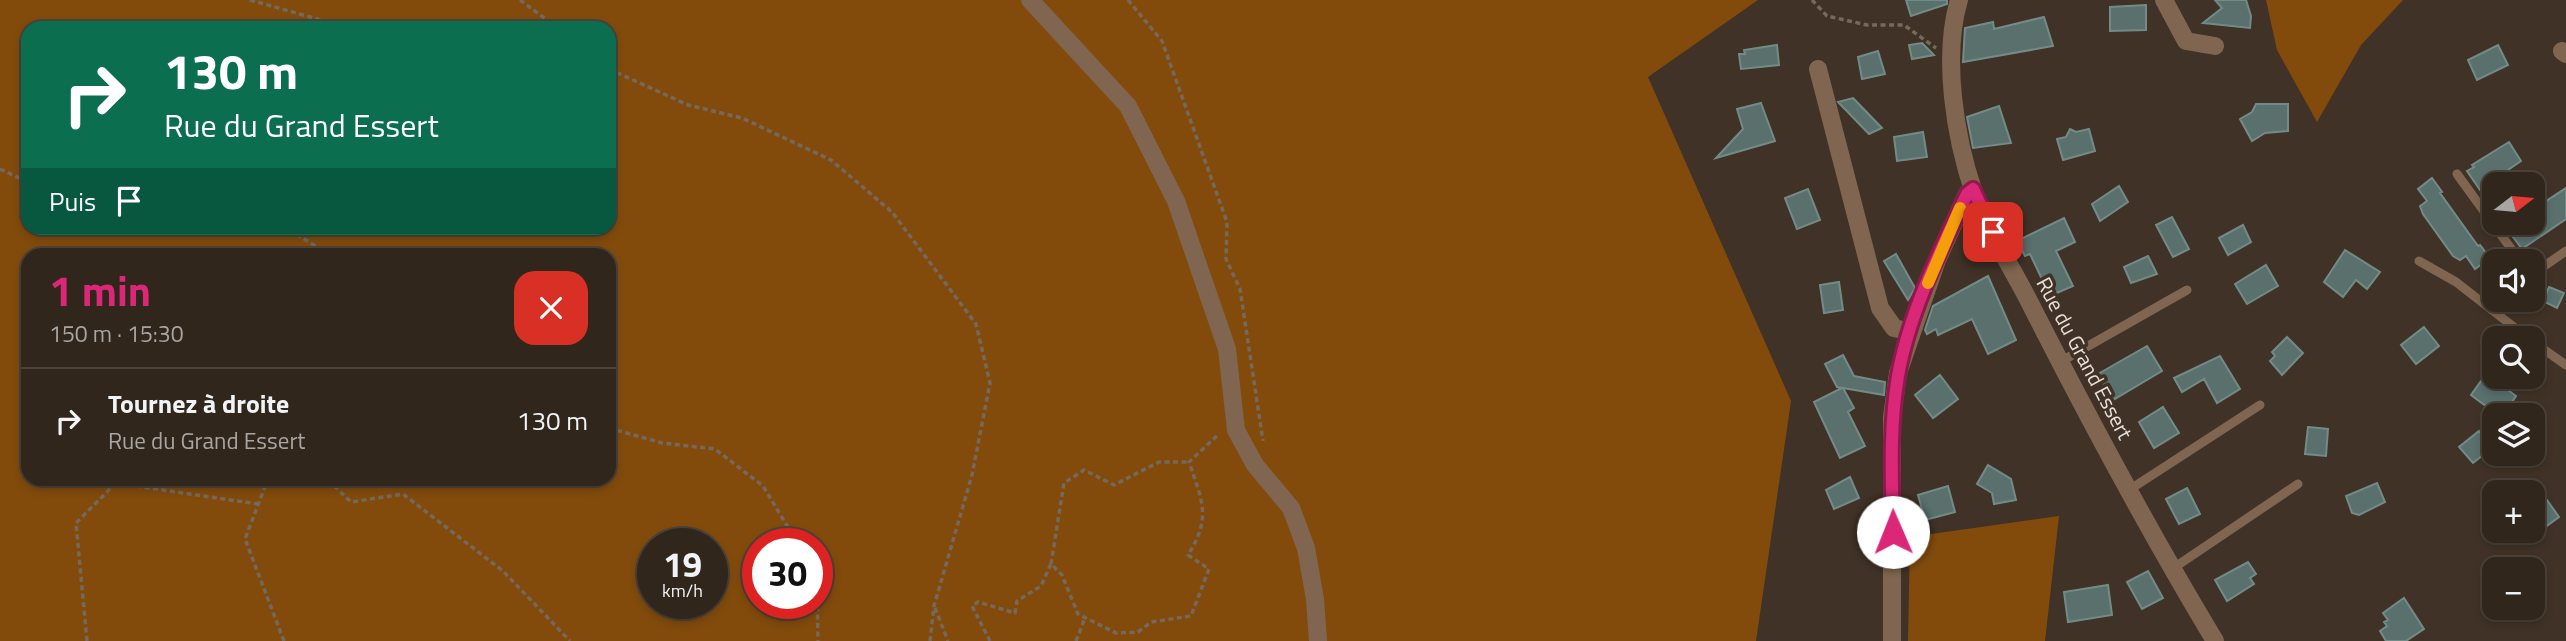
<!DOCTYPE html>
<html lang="fr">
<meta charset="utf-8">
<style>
:root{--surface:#30261c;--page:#3c3229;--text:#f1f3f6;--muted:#a8a5a3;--line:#4b433b;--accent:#db2777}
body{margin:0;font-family:"Titillium Web",sans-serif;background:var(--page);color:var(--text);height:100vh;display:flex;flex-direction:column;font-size:26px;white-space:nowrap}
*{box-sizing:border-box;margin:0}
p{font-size:23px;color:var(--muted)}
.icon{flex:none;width:38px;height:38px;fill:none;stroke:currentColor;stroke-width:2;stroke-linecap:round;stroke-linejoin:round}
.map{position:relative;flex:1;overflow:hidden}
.side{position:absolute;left:21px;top:248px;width:595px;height:238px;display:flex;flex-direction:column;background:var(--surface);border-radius:21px;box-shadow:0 4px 10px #0003,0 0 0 2px var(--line)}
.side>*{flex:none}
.hud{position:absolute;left:21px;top:21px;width:595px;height:214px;border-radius:21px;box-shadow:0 4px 10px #0003,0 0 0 2px var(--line);background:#0b6e4f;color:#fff;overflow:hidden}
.needle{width:46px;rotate:74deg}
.buttons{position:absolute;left:2482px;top:172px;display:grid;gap:14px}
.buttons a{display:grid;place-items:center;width:63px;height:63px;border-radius:14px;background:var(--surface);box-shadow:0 4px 10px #0003,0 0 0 2px var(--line);font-size:35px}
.speed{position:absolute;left:637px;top:528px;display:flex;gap:14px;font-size:35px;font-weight:700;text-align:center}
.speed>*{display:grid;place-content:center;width:91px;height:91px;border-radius:50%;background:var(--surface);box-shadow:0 4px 10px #0003,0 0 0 2px var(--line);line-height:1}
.speed small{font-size:18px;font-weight:400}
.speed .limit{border:10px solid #d22;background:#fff;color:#111}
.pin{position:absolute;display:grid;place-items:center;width:60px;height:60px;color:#fff;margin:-30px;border-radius:14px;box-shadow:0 4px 10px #0006}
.me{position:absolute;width:77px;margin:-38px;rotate:359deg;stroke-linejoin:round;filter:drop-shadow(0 0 5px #0008)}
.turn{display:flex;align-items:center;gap:24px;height:147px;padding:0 28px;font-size:32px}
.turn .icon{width:91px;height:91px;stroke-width:2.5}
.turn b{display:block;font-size:49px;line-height:60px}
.then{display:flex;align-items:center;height:66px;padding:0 28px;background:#0003;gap:14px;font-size:26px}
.round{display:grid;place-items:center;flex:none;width:74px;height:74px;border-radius:21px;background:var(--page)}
.overview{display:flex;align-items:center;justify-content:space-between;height:119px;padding:0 28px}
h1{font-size:42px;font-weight:700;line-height:52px;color:var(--accent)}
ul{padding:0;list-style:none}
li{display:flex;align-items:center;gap:21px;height:105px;padding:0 28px;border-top:2px solid var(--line)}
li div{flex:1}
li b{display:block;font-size:26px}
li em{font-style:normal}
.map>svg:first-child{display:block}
.green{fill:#824b0c;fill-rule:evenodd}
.building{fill:#59706d;stroke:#738b87;stroke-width:2}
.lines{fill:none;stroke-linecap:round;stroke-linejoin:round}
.path{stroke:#75695e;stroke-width:3.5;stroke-dasharray:5 3.5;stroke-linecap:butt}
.lane{stroke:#806650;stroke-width:9}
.street{stroke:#806650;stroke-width:18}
.route-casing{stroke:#8e194d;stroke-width:18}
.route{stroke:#db2777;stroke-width:12}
.slow{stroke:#f59e0b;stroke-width:12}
.labels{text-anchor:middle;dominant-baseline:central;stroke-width:7;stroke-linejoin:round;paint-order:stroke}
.street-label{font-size:21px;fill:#e9e0d8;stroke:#403226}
</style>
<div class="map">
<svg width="2566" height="641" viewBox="0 0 2566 641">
<rect width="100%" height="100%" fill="#403226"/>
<path class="green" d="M0 0H1758L1648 77 1791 401 1756 641H0ZM28 28H609V228H28ZM28 256H609V480H28ZM653 544H712V604H653ZM758 544H817V604H758Z
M2266 0H2403L2361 45 2317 122 2277 50Z
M2059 516 2045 641H1908L1910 537Z"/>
<path class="building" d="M1906 0H1947V4L1911 16Z
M2215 0H2246L2251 16 2250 28 2203 23 2222 8Z
M2146 5V30L2110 31V7Z
M2044 17 2053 46 1963 62 1965 28 1993 22 1994 29Z
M1922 43 1934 55 1912 59 1909 45Z
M1777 45 1779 65 1741 69 1739 54H1745L1744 50Z
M2498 45 2508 65 2477 80 2468 60Z
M1878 51 1885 74 1862 79 1858 57Z
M1853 98 1882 128 1869 134 1838 102Z
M1761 103 1775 141 1716 158 1743 129 1737 109Z
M2256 104H2288V131L2265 133 2252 141 2240 119 2252 112Z
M1999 106 2011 143 1973 148 1967 117Z
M2070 129 2076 132 2089 129 2095 151 2063 160 2057 139 2066 137Z
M1923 132 1927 157 1897 161 1894 137Z
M2509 142 2521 161 2508 170 2510 173 2480 190 2467 171 2474 167 2472 165Z
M2432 178 2442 192 2440 193 2478 246 2480 245 2490 258 2475 269 2466 256 2460 260 2453 256 2423 214 2420 206 2427 201 2418 189Z
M2119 186 2128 202 2100 221 2092 204Z
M2566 188V219L2522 249 2513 237 2520 232 2513 222H2543L2534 209Z
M1808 189 1820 220 1797 229 1785 198Z
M2172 217 2189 249 2173 257 2156 225Z
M2064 218 2075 242 2056 251 2073 286 2050 296 2030 254 2025 256 2017 241Z
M2243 225 2251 242 2228 255 2219 238Z
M2345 250 2380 272 2367 289 2356 280 2343 297 2324 282Z
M1896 254 1915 288 1908 300 1884 261Z
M2148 256 2157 274 2131 283 2124 267Z
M2266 265 2278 286 2247 304 2235 284Z
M1988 276 2016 340 1988 354 1972 319 1938 335 1936 329 1927 334 1925 330 1933 306Z
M1839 282 1843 310 1824 313 1820 285Z
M2549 287 2564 293 2557 308 2543 301Z
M2424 327 2439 346 2416 364 2401 345Z
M2287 337 2303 353 2282 375 2270 361 2275 356 2272 352Z
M2147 346 2162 371 2113 400 2098 374Z
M1843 355 1854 376 1885 382 1884 395 1843 388 1854 408 1848 412 1865 446 1840 458 1814 402 1842 388 1837 387 1825 364Z
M2220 356 2240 389 2217 403 2204 379 2182 392 2174 378Z
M2486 374 2516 396 2504 415H2498L2471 395Z
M1940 375 1958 399 1933 418 1915 395Z
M2163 407 2179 433 2154 448 2139 422Z
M2308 427 2328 429 2326 456 2305 454Z
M2479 431 2492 448 2473 463 2459 447Z
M1988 465 2011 479 2016 500 1994 504 1992 493 1977 484Z
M1850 477 1859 498 1834 509 1826 490Z
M2377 483 2385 502 2359 515 2352 513 2346 496Z
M1948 486 1955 512 1925 520 1918 495Z
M2187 488 2200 514 2179 524 2166 499Z
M2542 493 2559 517 2540 531 2532 519V500Z
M2248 562 2256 574 2250 578 2254 584 2227 601 2215 580Z
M2148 571 2163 598 2142 609 2127 582Z
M2108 585 2112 615 2068 622 2064 592Z
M2404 598 2424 629 2406 641H2386L2380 631 2387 626 2384 622 2388 620 2383 613Z"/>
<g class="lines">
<path class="path" d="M250 0 328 22 371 28
M520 0 558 28
M1128 0 1162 41 1227 222 1226 259 1240 289 1263 441
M1812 0 1827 16 1867 25H1904L1936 48
M496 28 551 22
M609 69 688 105 742 118 831 160 892 212 976 324 990 383 972 475 934 606 930 641
M0 169 28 182
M255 228 291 231 332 256
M609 428 662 443 715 449 763 486 798 544
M328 480 351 502 403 494 503 571 570 641
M1051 564 1064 483 1084 470 1114 485 1159 462H1188
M817 589 818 641
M935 608 948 641
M87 641 76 523 116 483 258 504
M284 641 245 539 266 484 306 480
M990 641 972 606 978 602 1015 613 1017 601 1041 586 1051 564 1062 575 1078 614 1116 633 1138 632 1151 622 1191 616 1209 569 1188 555C1212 517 1202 501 1189 462L1219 434
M1076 641 1085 618"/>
<path class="lane" d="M2457 174 2520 261
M2484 212 2494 204
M2419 261 2456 282 2528 338
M2532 267 2540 269 2566 251
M2532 341 2566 365
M2060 362 2187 290
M2129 490 2260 405
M2172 569 2298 484"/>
<path class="street" d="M1030 0 1128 106 1176 201 1227 349 1236 430 1255 465 1291 508 1306 548 1315 599 1318 641
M1959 0C1942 57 1955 137 1974 193 1989 234 2015 272 2034 311 2091 423 2150 533 2215 641
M2164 0 2186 41 2215 46
M2562 51 2566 54
M1818 69 1880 308 1894 328 1911 332
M1892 641V417L1898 373 1937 260 1967 194 1973 189"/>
</g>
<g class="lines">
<defs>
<path id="route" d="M1893 532C1892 480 1889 428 1898 376 1909 313 1940 251 1967 194L1973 189 1993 232"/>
</defs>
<use href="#route" class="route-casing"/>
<use href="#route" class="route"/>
<path class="slow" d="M1928 283 1960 208"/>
</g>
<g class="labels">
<g class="street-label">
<text transform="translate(2085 358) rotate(62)">Rue du Grand Essert</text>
</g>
</g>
</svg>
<div class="buttons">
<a><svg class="needle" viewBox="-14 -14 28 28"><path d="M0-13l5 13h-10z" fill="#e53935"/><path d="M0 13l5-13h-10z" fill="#a8a5a3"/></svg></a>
<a><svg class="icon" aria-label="sound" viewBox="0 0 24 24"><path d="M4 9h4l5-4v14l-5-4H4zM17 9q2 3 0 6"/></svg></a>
<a><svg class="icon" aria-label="search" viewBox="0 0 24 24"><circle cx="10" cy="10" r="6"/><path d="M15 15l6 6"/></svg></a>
<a><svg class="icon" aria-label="layers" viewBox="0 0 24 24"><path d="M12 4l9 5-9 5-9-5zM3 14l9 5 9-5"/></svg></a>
<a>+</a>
<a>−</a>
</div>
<div class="speed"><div>19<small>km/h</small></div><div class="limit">30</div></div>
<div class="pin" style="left:1993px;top:232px;background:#d93025"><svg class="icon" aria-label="arrive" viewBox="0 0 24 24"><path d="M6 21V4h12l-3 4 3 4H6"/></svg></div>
<svg class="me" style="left:1893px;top:532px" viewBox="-20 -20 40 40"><circle r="19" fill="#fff"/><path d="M0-13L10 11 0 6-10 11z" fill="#db2777"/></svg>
<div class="hud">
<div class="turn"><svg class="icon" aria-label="right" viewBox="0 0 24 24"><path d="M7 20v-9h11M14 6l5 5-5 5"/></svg><div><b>130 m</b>Rue du Grand Essert</div></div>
<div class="then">Puis<svg class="icon" aria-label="arrive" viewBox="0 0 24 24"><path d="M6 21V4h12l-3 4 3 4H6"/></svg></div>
</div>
<section class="side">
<div class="overview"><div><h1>1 min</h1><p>150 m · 15:30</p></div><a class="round" style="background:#d93025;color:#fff"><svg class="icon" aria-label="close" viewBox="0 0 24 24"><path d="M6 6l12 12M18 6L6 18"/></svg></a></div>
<ul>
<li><svg class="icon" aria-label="right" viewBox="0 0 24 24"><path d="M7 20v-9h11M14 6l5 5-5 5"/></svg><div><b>Tournez à droite</b><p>Rue du Grand Essert</p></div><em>130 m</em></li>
</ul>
</section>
</div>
